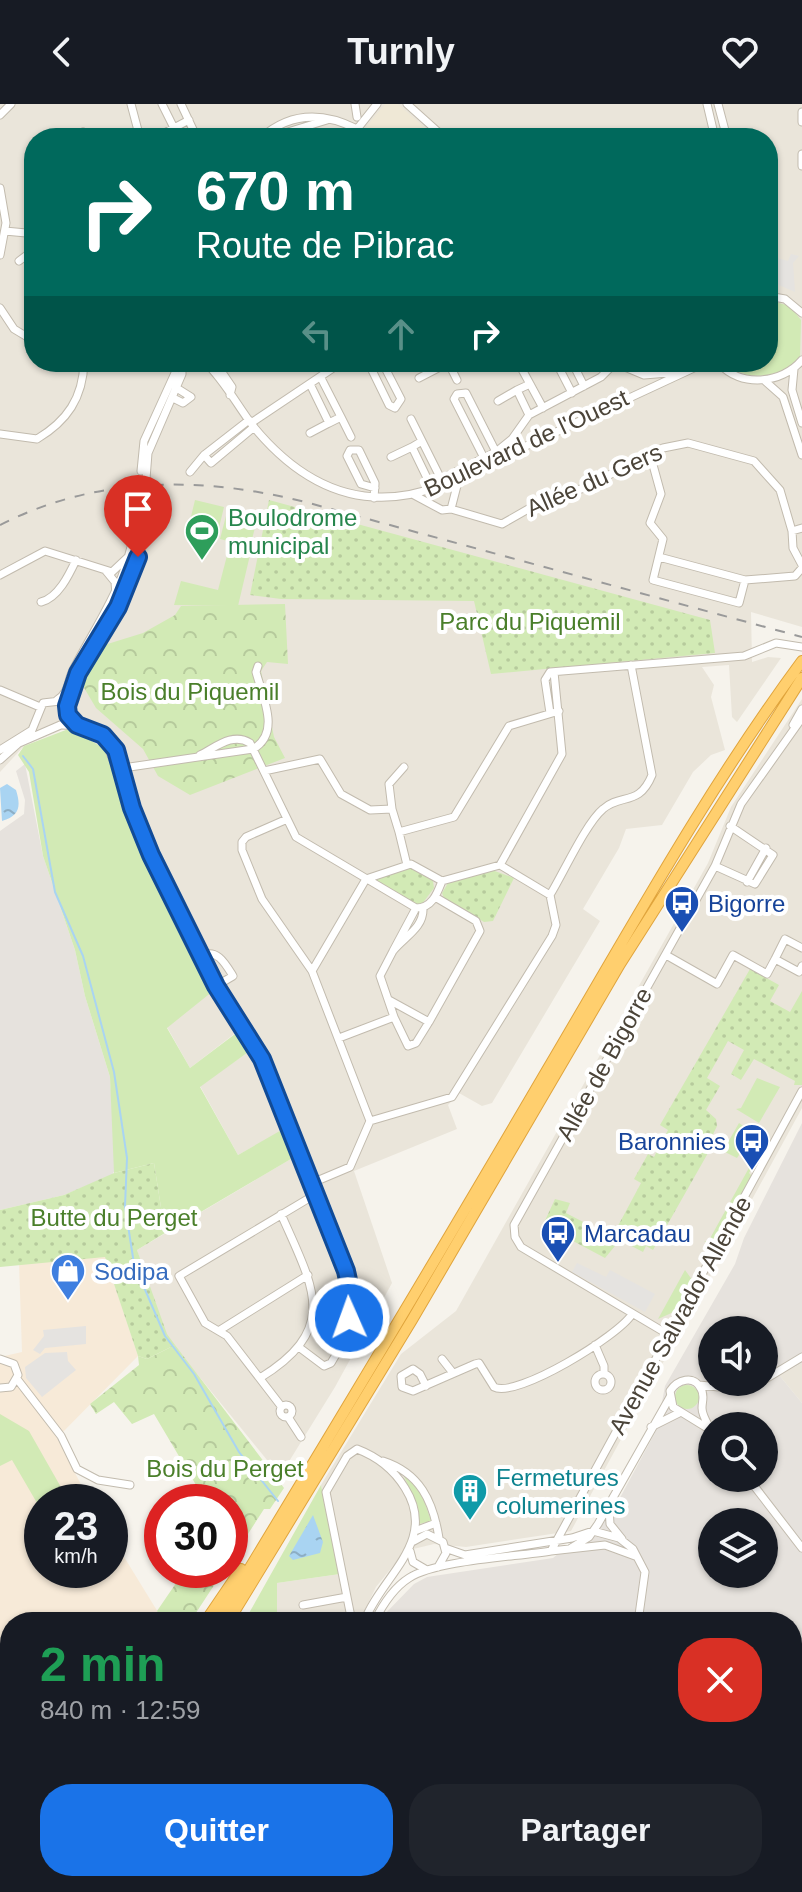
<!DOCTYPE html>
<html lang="fr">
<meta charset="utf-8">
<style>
:root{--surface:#171b24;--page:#20242c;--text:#f1f3f6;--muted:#9ea1a6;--accent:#1a73e8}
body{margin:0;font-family:Arial,sans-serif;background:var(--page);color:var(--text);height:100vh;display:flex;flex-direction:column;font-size:30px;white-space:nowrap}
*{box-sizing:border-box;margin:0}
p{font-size:26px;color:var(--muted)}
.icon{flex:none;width:44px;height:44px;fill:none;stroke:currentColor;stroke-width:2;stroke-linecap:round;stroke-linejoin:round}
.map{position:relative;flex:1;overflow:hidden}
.drawer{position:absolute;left:0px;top:1508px;width:802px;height:280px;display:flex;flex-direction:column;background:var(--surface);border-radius:32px 32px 0 0;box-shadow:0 2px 6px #0004}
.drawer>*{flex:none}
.guide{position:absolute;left:24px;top:24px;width:754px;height:244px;border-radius:32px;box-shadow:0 2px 6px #0004;background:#00695c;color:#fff;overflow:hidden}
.buttons{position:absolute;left:698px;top:1212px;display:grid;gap:16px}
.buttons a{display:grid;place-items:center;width:80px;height:80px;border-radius:50%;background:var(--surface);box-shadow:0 2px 6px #0004;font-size:40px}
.speed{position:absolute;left:24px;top:1380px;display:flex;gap:16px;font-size:40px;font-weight:700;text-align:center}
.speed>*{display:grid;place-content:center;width:104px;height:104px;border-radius:50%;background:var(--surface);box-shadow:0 2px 6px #0004;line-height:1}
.speed small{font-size:20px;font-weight:400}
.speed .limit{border:12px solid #d22;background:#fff;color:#111}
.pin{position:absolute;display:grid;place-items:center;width:68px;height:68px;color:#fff;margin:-82px -34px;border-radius:50% 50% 50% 0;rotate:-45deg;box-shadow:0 0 8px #0007}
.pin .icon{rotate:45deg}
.me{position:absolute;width:88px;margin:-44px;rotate:358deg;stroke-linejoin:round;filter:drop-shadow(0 0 6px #0008)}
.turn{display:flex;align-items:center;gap:28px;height:168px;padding:0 40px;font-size:36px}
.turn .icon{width:104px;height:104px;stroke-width:2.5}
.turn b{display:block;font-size:56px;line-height:68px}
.lanes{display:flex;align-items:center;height:76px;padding:0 40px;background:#0003;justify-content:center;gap:40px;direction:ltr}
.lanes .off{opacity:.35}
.round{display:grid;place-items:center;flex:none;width:84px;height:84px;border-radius:32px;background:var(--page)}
.overview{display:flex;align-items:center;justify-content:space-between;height:136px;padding:0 40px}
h1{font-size:48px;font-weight:700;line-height:60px;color:#1e9e55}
.action{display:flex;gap:16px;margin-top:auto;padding:16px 40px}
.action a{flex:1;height:92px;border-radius:32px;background:var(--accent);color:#fff;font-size:32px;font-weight:700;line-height:92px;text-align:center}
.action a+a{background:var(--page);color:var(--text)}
header{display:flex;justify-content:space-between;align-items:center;height:104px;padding:0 40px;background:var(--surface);font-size:36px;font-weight:700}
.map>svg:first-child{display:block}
.residential{fill:#eae5da;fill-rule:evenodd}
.commercial{fill:#f7ead8}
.industrial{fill:#e6e2dd;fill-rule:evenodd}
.education{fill:#efe8d6}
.grass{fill:#d2eab5}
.forest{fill:url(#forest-crowns)}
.park{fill:url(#park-dots)}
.parking{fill:#e5e3e0}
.water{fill:url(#water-ripples)}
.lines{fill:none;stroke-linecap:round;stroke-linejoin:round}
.stream{stroke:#a9d4f2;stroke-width:2}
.minor-casing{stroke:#c2bbae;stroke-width:9}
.major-casing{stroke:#e6c16a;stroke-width:11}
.highway-casing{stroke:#e0a43c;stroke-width:12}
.minor{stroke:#fff;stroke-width:7}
.major{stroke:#ffe39c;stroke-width:9}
.highway{stroke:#ffcf6e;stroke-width:10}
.rail{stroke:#9a9a9a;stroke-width:2;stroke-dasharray:10 10;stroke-linecap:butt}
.route-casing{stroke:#114b97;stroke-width:20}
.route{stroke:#1a73e8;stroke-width:14}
.labels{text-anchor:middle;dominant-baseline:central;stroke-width:8;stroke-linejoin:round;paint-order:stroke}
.street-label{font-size:24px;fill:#4b4439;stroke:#fff}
.leisure-label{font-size:24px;fill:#27864d;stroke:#fff;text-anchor:start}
.park-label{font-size:24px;fill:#4a7f2a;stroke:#fff}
.transit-label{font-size:24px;fill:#164399;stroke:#fff;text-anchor:start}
.shop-label{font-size:24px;fill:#366cbe;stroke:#fff;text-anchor:start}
.culture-label{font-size:24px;fill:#0d838f;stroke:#fff;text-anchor:start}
</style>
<header><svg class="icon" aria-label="back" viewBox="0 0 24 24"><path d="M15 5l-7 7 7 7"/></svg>Turnly<svg class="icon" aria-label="heart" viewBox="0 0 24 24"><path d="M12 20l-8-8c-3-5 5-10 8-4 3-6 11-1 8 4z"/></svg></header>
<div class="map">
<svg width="802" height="1788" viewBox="0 0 802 1788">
<defs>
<pattern id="forest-crowns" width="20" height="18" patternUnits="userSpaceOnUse" patternTransform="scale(2)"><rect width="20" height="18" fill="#d2eab5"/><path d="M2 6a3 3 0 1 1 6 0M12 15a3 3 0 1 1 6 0" fill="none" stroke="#b6ca9c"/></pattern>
<pattern id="park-dots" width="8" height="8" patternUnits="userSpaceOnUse" patternTransform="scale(2)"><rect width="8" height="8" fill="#d2eab5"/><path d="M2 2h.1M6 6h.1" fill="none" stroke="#b6ca9c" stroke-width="1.8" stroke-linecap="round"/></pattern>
<pattern id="water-ripples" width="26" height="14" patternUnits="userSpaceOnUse" patternTransform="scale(2)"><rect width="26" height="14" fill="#a9d4f2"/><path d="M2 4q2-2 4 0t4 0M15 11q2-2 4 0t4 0" fill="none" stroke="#8caec5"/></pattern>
</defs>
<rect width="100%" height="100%" fill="#f6f3ec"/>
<path class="residential" d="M0 0H802V523L751 508 752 558 768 553 781 554 737 618 732 613 729 561 702 563 714 581 711 593 725 646 711 651 693 668 662 721 626 725 619 744 583 805 600 817 492 999 482 1002 459 989 448 1001 457 1025 354 1067 392 1179 335 1283 280 1372 162 1227 137 1146 296 1052 285 1025 238 1051 200 982 251 946 238 927 190 964 167 923 140 735 106 646 71 624 62 626 24 642 0 668ZM34 34H768V258H34Z
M802 595V1004L571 1427 466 1443 434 1440 405 1447 376 1483 359 1518H277V1479L340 1470 321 1381 401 1250 456 1207 708 759 731 703Z
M802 1259V1299L779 1271Z"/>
<path class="commercial" d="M105 1152 138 1252 57 1334 90 1398H42V1466H110V1430L164 1518H10V1766L0 1776V1253L22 1248 19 1159Z
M328 1778H432L430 1788H325Z"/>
<path class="industrial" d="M25 660 43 752 75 846 85 892 110 973 116 1064 112 1071 64 1091 0 1106V727L24 710 25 696 16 667Z
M802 1019V1259L779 1271 802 1299V1788H430L432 1778H792V1518H377L414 1480 427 1473 553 1454 615 1403 657 1325 665 1282 735 1160 744 1134ZM712 1226H764V1278H712ZM712 1322H764V1374H712ZM712 1418H764V1470H712Z"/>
<path class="education" d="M385 0H398L433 31 357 34Z"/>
<path class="grass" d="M768 196 790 202 801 216 800 252C783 275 744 279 724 258H768Z
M195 396 224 403 217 432 188 425Z
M228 404 258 412 250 443 220 435Z
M229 444 250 451 238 502 174 501 181 477 218 486Z
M71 624 106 646 140 735 213 887 167 924 190 964 239 927 251 946 200 983 238 1051 285 1024 296 1052 165 1129 154 1059 114 1069 110 973 85 892 75 846 43 752 29 668 18 651 24 642Z
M757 974 780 983 759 1019 736 1005 741 1004Z
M739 1019 754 1029 737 1054 723 1047Z
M765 1035 768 1037 749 1069 752 1072 716 1138 709 1141 704 1137 708 1138Z
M685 1166 693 1177 676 1207 658 1215Z
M675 1293a12 12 0 1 1 24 0a12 12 0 1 1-24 0Z
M0 1310 29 1327 62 1385 37 1399 12 1356 0 1362Z
M402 1368 421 1387 431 1417 419 1420 415 1397Z
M321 1381 340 1470 277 1479V1518H244Z"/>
<path class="forest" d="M285 500 288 560 267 558 261 567 274 633 285 654 190 691 158 672 143 645 96 604 83 582 86 563 101 542 143 529 175 511 181 502Z
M175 1241 284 1384 270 1405H264L230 1458V1398H194L190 1391 199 1386 154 1310 132 1320 114 1298 96 1310 90 1300 139 1261 138 1252 147 1255Z
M185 1466H224L190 1518H164L157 1507Z"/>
<path class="park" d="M269 396 710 516 715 549 491 570 474 497 281 495 250 491Z
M410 764 433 777 434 784 422 800H415L374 776Z
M492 766 514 774 493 817 484 818 444 794 442 789 448 779Z
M750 865 779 881 770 897 790 908 802 887V981H794L795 977 754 955 741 976 731 970 744 946 728 937 707 974 720 982 706 1006 716 1015 717 1022 705 1047 708 1049 653 1146 646 1142 643 1148 620 1136 605 1154 543 1121 555 1095 570 1099 566 1109 612 1133 641 1079 634 1075 648 1050 654 1053 668 1026 660 1021Z
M154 1059 165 1129 137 1146 167 1230 175 1241 147 1255 138 1252 105 1153 0 1163V1106L64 1091 114 1069Z"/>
<path class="parking" d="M791 150 799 152 793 159 795 188 772 178 768 169V160L777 154 788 157Z
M577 1159 606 1173 610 1166 655 1190 645 1208 572 1168Z
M86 1222V1240L45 1244 40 1250 33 1246 44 1232 43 1226Z
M67 1248 68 1257 76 1266 42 1293 26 1274 25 1263 45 1249Z
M3 1581 10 1591V1645L0 1642V1583Z
M792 1766H802V1788H737V1778H792Z"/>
<path class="water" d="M7 680 16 686C21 702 20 712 2 717L0 684Z
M313 1411 323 1438 320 1449 293 1456 289 1452Z"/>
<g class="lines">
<path class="stream" d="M23 652 33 665 55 788 83 852 114 968 127 1054 125 1102 134 1160 165 1232 194 1270 239 1348 278 1397"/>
<defs>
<path id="minor" d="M131 0 140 34
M162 0 174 24
M181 0 197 34
M355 0 357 13
M407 0 445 34
M707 0 715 34
M718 0 727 34
M802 8V18
M0 11 11 0
M75 34 83 28 90 34
M155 34 189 16
M261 34C290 8 323 8 357 25
M268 34 327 16
M350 34 377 0
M802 50V62
M0 84 6 119 0 151
M5 127 26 129 34 125
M19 157 31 148 28 129
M768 192 785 195 802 209
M0 204 14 225 34 237
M205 258C224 276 237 301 253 322 303 383 365 411 442 381L696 263 721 261
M215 258 232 283 230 291
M260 258 262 262
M368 258 389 301 395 304 401 295 382 258
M448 258 457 276
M518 258 530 280
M556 258 572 289
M572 258 584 282
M613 258 644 271 680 268
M719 259C740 284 782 280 802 256
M794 265 792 286 802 319
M636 267 681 258
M419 274 448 259
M764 276 783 293 802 351
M310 280 329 319 341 313 321 274
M175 295 183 299 191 293 175 283
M498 297 517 286
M529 311 517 286 530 280 543 304
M341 313 351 333
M411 315 422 337
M249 316 204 351 211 359 254 323
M251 319 342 258
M310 329 329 319
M0 330 37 335C67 317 83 294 84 258
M650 350 661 390 650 419 663 435 653 476 739 499 745 476
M391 353 412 343
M484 354 454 295 457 290 466 289 496 348
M141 367 144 337 175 269 174 258
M190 368 204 351
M440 377 428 376 412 343 422 337 441 375
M442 381 441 375 496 348 512 335 529 311 601 273 615 259
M414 391 442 406 451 405 502 420 551 392 581 385 663 344 688 339 754 357 780 386 792 427 802 424
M374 394 375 380V379L359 346H350L347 352 361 380 375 384
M451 405 459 374
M792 427 793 444 802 461
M659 453 745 476 795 472 802 464
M106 467 115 478 116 491
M0 471 45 447 112 468 129 452
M41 498C58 494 69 471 76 456
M0 586 40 603
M57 596C70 588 67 576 74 564 107 502 130 476 138 403
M550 609 545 576 550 568 744 552 776 539 802 543
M63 621 81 622 112 639 131 694
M793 621 802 605
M97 629 109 646 151 751 208 866 262 955 336 1139 350 1184V1205L341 1242 331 1259 324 1262 300 1244
M0 646 32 626 43 599 60 597
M200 651C216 643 233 628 250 639L296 733 416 804C432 804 437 790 442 777L500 761 550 791 556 821 552 832 452 993 370 1017
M0 656 19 639 65 619 78 569 118 503 135 466 141 440 148 349 182 270V258
M116 665 253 645C281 629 263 594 256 568L258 562
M264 667 320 655 341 690 370 706 392 705 399 728 454 713 509 622 559 607
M392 705 389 680 404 663
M285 716 246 733 242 738V746L262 795 312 867 370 1017
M399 728 407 761
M500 761 562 650 554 568
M715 762 755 780 773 751 730 722
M747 778 766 744
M550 791C563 770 586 719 603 705 621 689 639 703 652 671L631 561
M416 804 393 847C404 833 424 824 423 804
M802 844 785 835 775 855 799 868 802 862
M666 851 717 880 733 851 767 870 775 855
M201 852C217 844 225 859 233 872L216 882
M312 867 366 775 411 760 442 777
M389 896 429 918 416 939 408 942 394 913
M429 918 480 827 476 817 435 793
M339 934 394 913 380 872 393 847
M312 1079 350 1063 370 1017
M220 1226 308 1171
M669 1231 521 1143 515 1133 514 1121 715 762 741 700 802 614
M595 1241 604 1262V1270
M0 1255 14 1260 18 1271 11 1283 0 1284
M442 1255 453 1269
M595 1278a8 8 0 1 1 16 0a8 8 0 1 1-16 0Z
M260 1274C341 1224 313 1183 281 1110
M17 1275 61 1332 77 1365 98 1376 130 1381
M764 1276 802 1253
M699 1281 719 1283 759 1278
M426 1282 420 1270 413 1265 401 1272 402 1283 413 1287 475 1260 479 1259 494 1283C516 1295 620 1231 632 1210
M280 1307a6 6 0 1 1 12 0a6 6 0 1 1-12 0Z
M281 1302 227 1232 205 1219 179 1172 316 1090
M288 1313 301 1333
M651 1323 679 1309
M712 1327 673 1303 670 1287C677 1276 694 1270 701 1285 705 1291 702 1297 702 1304 702 1312 708 1320 712 1328
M383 1357C420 1369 433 1397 439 1434
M748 1374 802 1444
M609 1403 610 1420 622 1435
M415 1427 436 1419
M414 1437 427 1430 443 1438 446 1449 438 1463
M445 1444 465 1451 572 1434 593 1427 619 1434 633 1445 645 1468 638 1518
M571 1444 589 1433 598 1420 670 1293
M410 1447 413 1458 425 1465
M551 1447 605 1441 635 1452
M303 1501 347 1493
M352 1518 326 1388 347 1352 357 1345C378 1353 394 1366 405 1384 439 1438 381 1472 364 1518
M374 1518C382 1502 393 1484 409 1474 437 1456 515 1453 551 1447L802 987
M315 1778 317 1788
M282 1788 309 1778
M585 1788 587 1778"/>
<path id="major" d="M0 1682V1697
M0 1765 11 1788"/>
<path id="highway" d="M205 1518 241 1465
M217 1518C327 1337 436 1156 543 973 626 833 705 688 802 557
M228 1518 412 1216 620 860 802 574
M0 1654 10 1656
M0 1674 10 1676
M0 1699 10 1690
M162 1778 173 1788
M177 1778 193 1788
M47 1788 53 1778
M56 1788 62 1778
M75 1788 82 1778"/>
</defs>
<use href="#minor" class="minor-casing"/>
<use href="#major" class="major-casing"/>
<use href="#highway" class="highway-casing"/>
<use href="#minor" class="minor"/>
<use href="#major" class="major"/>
<use href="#highway" class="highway"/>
<path class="rail" d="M0 421C98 371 205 372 309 399L802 533"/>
</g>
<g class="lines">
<defs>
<path id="route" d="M138 453 118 503 78 569 67 602 68 611 77 621 103 631 116 646 132 704 151 751 216 882 262 955 346 1167 351 1190 349 1214"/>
</defs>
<use href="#route" class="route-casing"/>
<use href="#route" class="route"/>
</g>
<defs>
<symbol id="stadium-pin" viewBox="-11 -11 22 30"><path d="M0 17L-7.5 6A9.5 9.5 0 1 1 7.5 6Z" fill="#2e9e5b" stroke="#fff"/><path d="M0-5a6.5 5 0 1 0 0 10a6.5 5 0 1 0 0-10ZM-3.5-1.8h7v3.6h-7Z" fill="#fff"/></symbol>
<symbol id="bus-pin" viewBox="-11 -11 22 30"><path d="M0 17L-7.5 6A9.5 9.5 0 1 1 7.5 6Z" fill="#1a4fb4" stroke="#fff"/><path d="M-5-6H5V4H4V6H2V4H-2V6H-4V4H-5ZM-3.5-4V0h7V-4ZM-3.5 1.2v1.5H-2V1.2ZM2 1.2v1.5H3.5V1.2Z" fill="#fff"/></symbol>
<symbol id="shop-pin" viewBox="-11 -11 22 30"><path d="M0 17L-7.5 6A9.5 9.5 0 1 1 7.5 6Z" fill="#3f7fe0" stroke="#fff"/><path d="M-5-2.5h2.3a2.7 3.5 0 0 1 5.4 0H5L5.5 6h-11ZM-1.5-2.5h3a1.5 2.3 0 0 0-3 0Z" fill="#fff"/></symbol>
<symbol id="building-pin" viewBox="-11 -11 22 30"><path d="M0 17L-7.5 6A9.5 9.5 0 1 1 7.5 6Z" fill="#0f9aa8" stroke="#fff"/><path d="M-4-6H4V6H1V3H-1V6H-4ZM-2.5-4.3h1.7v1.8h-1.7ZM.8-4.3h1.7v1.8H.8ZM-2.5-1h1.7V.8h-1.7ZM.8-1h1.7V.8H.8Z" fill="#fff"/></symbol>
</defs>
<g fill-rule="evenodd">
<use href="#stadium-pin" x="182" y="407" width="40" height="54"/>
<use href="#bus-pin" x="662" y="779" width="40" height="54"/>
<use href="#bus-pin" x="732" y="1017" width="40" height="54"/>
<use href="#bus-pin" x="538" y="1109" width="40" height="54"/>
<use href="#shop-pin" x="48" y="1147" width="40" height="54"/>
<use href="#building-pin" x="450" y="1367" width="40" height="54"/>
</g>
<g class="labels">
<g class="street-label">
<text transform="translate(526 339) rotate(-25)">Boulevard de l'Ouest</text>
<text transform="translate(594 376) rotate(-24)">Allée du Gers</text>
<text transform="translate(604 960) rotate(-61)">Allée de Bigorre</text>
<text transform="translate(680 1211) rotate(-61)">Avenue Salvador Allende</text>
</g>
<g class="leisure-label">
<text x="228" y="413">Boulodrome<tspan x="228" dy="28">municipal</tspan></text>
</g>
<g class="park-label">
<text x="530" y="517">Parc du Piquemil</text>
<text x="190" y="587">Bois du Piquemil</text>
<text x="114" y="1113">Butte du Perget</text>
<text x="225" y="1364">Bois du Perget</text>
</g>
<g class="transit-label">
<text x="708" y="799">Bigorre</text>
<text x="726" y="1037" text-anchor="end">Baronnies</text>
<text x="584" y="1129">Marcadau</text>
</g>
<g class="shop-label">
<text x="94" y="1167">Sodipa</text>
</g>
<g class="culture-label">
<text x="496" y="1373">Fermetures<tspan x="496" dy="28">columerines</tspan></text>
</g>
</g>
</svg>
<div class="buttons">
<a><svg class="icon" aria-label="sound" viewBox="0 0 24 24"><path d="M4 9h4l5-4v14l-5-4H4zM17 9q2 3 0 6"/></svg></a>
<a><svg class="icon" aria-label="search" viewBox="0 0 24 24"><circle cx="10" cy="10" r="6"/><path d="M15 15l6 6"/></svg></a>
<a><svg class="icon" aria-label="layers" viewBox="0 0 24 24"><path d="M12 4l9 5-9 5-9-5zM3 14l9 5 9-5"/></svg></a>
</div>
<div class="speed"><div>23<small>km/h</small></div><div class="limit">30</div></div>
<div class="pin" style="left:138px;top:453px;background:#d93025"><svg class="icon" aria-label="arrive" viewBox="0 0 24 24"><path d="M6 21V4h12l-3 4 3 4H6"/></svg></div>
<svg class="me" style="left:349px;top:1214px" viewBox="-20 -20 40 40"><circle r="17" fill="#1a73e8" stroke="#fff" stroke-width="3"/><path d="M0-11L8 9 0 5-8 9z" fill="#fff"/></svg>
<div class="guide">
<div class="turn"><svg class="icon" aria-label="right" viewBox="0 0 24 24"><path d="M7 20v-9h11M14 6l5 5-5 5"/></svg><div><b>670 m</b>Route de Pibrac</div></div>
<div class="lanes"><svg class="icon off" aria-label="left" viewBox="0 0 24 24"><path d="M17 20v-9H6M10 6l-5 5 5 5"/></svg><svg class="icon off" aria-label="ahead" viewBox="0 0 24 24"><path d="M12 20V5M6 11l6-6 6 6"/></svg><svg class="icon" aria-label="right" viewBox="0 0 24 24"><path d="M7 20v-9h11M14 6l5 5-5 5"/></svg></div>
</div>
<section class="drawer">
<div class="overview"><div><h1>2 min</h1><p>840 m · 12:59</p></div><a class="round" style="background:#d93025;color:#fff"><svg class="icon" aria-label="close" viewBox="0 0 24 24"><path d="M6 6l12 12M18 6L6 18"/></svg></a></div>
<div class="action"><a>Quitter</a><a>Partager</a></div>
</section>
</div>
